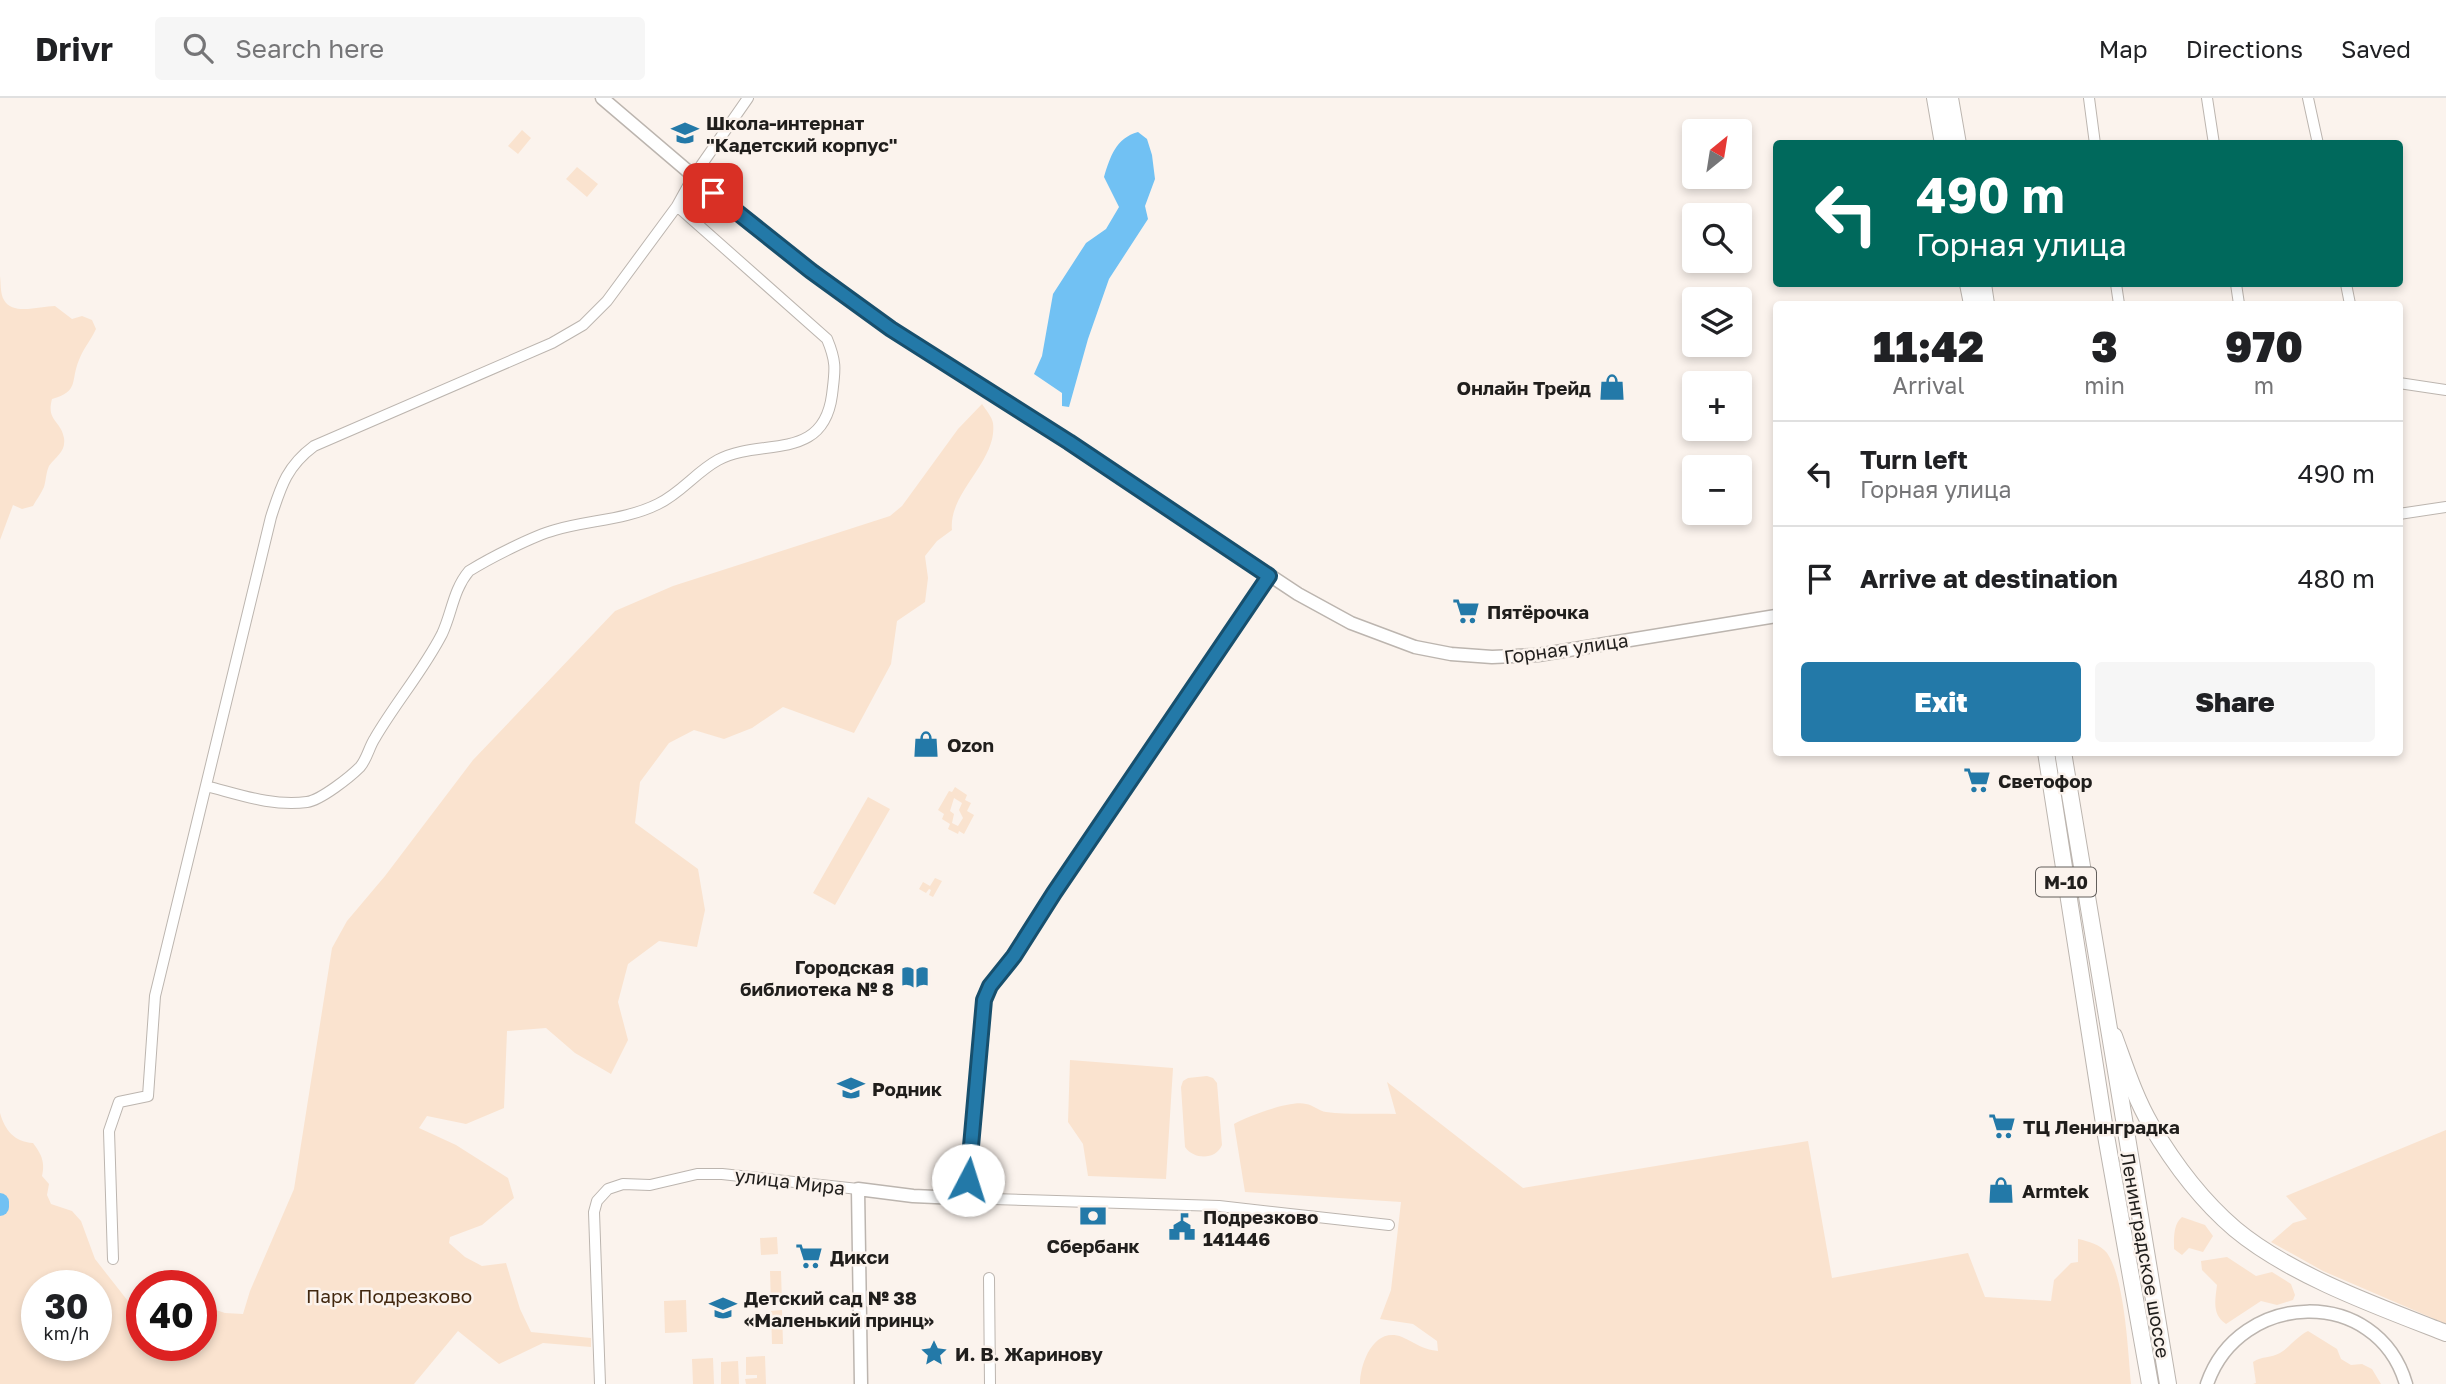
<!DOCTYPE html>
<meta charset="utf-8">
<style>
:root{--surface:#fff;--page:#f6f6f6;--text:#202124;--muted:#757577;--line:#e0e0e0;--accent:#2379a8}
body{margin:0;font-family:"Golos Text",sans-serif;background:var(--page);color:var(--text);height:100vh;display:flex;flex-direction:column;font-size:26px;white-space:nowrap}
*{box-sizing:border-box;margin:0}
p{font-size:23px;color:var(--muted)}
.icon{flex:none;width:38px;height:38px;fill:none;stroke:currentColor;stroke-width:2;stroke-linecap:round;stroke-linejoin:round}
.map{position:relative;flex:1;overflow:hidden}
.panel{position:absolute;left:1773px;top:203px;width:630px;height:455px;display:flex;flex-direction:column;background:var(--surface);border-radius:7px;box-shadow:0 4px 10px #0003}
.panel>*{flex:none}
.banner{position:absolute;left:1773px;top:42px;width:630px;height:147px;border-radius:7px;box-shadow:0 4px 10px #0003;background:#00695c;color:#fff;overflow:hidden}
.needle{width:46px;rotate:30deg}
.tools{position:absolute;left:1682px;top:21px;display:grid;gap:14px}
.tools a{display:grid;place-items:center;width:70px;height:70px;border-radius:7px;background:var(--surface);box-shadow:0 4px 10px #0003;font-size:35px}
.speed{position:absolute;left:21px;top:1172px;display:flex;gap:14px;font-size:35px;font-weight:700;text-align:center}
.speed>*{display:grid;place-content:center;width:91px;height:91px;border-radius:50%;background:var(--surface);box-shadow:0 4px 10px #0003;line-height:1}
.speed small{font-size:18px;font-weight:400}
.speed .limit{border:10px solid #d22;background:#fff;color:#111}
.pin{position:absolute;display:grid;place-items:center;width:60px;height:60px;color:#fff;margin:-30px;border-radius:14px;box-shadow:0 4px 10px #0006}
.me{position:absolute;width:77px;margin:-38px;rotate:5deg;stroke-linejoin:round;filter:drop-shadow(0 0 5px #0008)}
.turn{display:flex;align-items:center;gap:24px;height:147px;padding:0 28px;font-size:32px}
.turn .icon{width:91px;height:91px;stroke-width:2.5}
.turn b{display:block;font-size:49px;line-height:60px}
.eta{display:flex;justify-content:space-evenly;align-items:center;height:119px;text-align:center}
.eta b{font-size:42px;font-weight:800;line-height:49px}
.button{display:flex;gap:14px;margin-top:auto;padding:14px 28px}
.button a{flex:1;height:80px;border-radius:7px;background:var(--accent);color:#fff;font-size:28px;font-weight:800;line-height:80px;text-align:center}
.button a+a{background:var(--page);color:var(--text)}
ul{padding:0;list-style:none}
li{display:flex;align-items:center;gap:21px;height:105px;padding:0 28px;border-top:2px solid var(--line)}
li div{flex:1}
li b{display:block;font-size:26px}
li em{font-style:normal}
header{display:flex;align-items:center;gap:42px;box-sizing:border-box;height:98px;padding:0 35px;background:var(--surface);border-bottom:2px solid var(--line)}
header strong{font-size:33px}
nav{display:flex;gap:38px;margin-inline-start:auto;font-size:24px}
.search{width:490px;height:63px;background:var(--page);display:flex;align-items:center;gap:18px;box-sizing:border-box;padding:0 24px;border-radius:7px;color:var(--muted);font-size:26px}
.map>svg:first-child{display:block}
.green{fill:#fae3cf;fill-rule:evenodd}
.water{fill:#71c1f3}
.lines{fill:none;stroke-linecap:round;stroke-linejoin:round}
.river{stroke:#71c1f3;stroke-width:18}
.minor-casing{stroke:#bcb5af;stroke-width:12}
.tertiary-casing{stroke:#bcb5af;stroke-width:15}
.primary-casing{stroke:#bcb5af;stroke-width:18}
.trunk-casing{stroke:#bcb5af;stroke-width:18}
.minor{stroke:#fff;stroke-width:10}
.tertiary{stroke:#fff;stroke-width:12}
.primary{stroke:#fff;stroke-width:16}
.trunk{stroke:#fff;stroke-width:16}
.route-casing{stroke:#174f6d;stroke-width:18}
.route{stroke:#2379a8;stroke-width:12}
.labels{text-anchor:middle;dominant-baseline:central;stroke-width:5;stroke-linejoin:round;paint-order:stroke}
.shield{fill:#fbf3ed;stroke:#625e5b;stroke-width:2}
.shield-label{font-size:18px;font-weight:bold;fill:#201e1c}
.poi-label{font-size:19px;font-weight:bold;fill:#201e1c;stroke:#fbf3ed;text-anchor:start}
.street-label{font-size:19px;fill:#201e1c;stroke:#fbf3ed}
.park-label{font-size:19px;fill:#42280f;stroke:#fbf3ed}
</style>
<header>
<strong>Drivr</strong>
<div class="search"><svg class="icon" aria-label="search" viewBox="0 0 24 24"><circle cx="10" cy="10" r="6"/><path d="M15 15l6 6"/></svg>Search here</div>
<nav><a>Map</a><a>Directions</a><a>Saved</a></nav>
</header>
<div class="map">
<svg width="2446" height="1286" viewBox="0 0 2446 1286">
<rect width="100%" height="100%" fill="#fbf3ed"/>
<path class="green" d="M522 32 531 40 518 56 508 48Z
M577 69 598 86 587 99 566 81Z
M0 178C1 184 0 196 4 202 13 218 40 208 55 208L72 221 82 218 92 222 96 231C91 242 83 251 79 262 70 283 80 293 52 301 46 323 61 322 64 340 66 354 56 358 49 368 46 374 46 383 44 389 41 396 36 402 33 408L22 411 13 407 0 442Z
M982 306C986 312 992 319 993 325 998 363 948 394 952 432L937 443 925 458 928 480 925 504 897 523 891 566 854 635 783 609 752 630 724 641 694 632 669 645 640 684 635 725 698 771 705 812 697 849 659 843 628 866 618 904 628 942 611 976 575 955 546 930 507 933 504 1010 466 1026 427 1018 419 1030 456 1047 508 1080 514 1100 482 1127 450 1139 449 1145 465 1159 482 1168 506 1165 520 1211 531 1234 591 1240V1249L543 1245 499 1266 458 1233 414 1286H0V1015C5 1032 14 1044 33 1045 42 1057 45 1064 42 1078L49 1086 47 1097 51 1106 72 1113 81 1123 95 1161 142 1221V1248H176L193 1254 202 1253 198 1248H201V1207L225 1215 243 1216 250 1193 294 1091 332 850 347 823 385 778 473 662 615 513 673 488 890 418 902 408 958 331ZM37 1188H96V1248H37Z
M955 689 967 697 965 702 971 705 967 713 974 717 964 736 959 733 958 736 948 731 950 726 942 721 944 716 938 712 949 693 952 694ZM954 700 962 705 959 712 963 720 958 728 952 725 954 716 950 713Z
M868 699 890 711 835 807 813 795Z
M935 780 942 783 933 799 929 797 931 792 929 791 926 795 919 791 923 784 930 788Z
M1070 962 1173 970 1166 1081 1088 1078 1083 1046 1068 1024Z
M1207 978 1213 980 1217 985 1222 1047C1216 1062 1194 1062 1185 1049L1181 989 1183 983 1188 980Z
M1387 984 1523 1090 1808 1043 1832 1180 1968 1155 1985 1199 2051 1203 2054 1182 2071 1165 2078 1164V1141C2088 1143 2101 1147 2107 1155 2125 1181 2128 1254 2131 1286H1360C1360 1265 1374 1228 1402 1239 1415 1245 1424 1252 1438 1253L1437 1243 1413 1226 1380 1221 1391 1192 1401 1104 1245 1094 1234 1026C1248 1018 1291 1002 1306 1006 1313 1007 1319 1013 1326 1014 1349 1017 1373 1015 1396 1016Z
M2446 1032V1226L2323 1173 2271 1144 2293 1125 2307 1121 2286 1098Z
M2182 1119 2205 1127 2213 1138 2203 1154 2189 1150 2182 1157 2174 1151C2174 1141 2173 1126 2182 1119Z
M777 1139 778 1156 761 1157 760 1140Z
M2227 1159 2256 1178 2272 1174 2291 1186 2295 1197 2293 1202 2277 1207 2261 1203 2226 1226C2212 1217 2215 1203 2217 1187L2202 1172 2201 1163Z
M770 1173H781L782 1206H771Z
M686 1202 687 1234 665 1235 664 1203Z
M782 1212 783 1246H772L771 1213Z
M2308 1233 2337 1251 2341 1261 2351 1267 2362 1266 2372 1271 2381 1286H2253L2256 1285 2253 1264C2262 1258 2271 1260 2280 1255 2290 1249 2296 1239 2308 1233Z
M765 1258 766 1286H746L745 1281 757 1280V1277H746V1259Z
M713 1260 714 1286H693L692 1261Z
M738 1263 739 1286H721V1264Z"/>
<path class="water" d="M1138 34 1147 41 1152 57 1155 81 1145 108 1148 121 1109 181 1088 241 1069 309 1062 308V295L1034 276 1042 258 1053 196 1086 145 1106 131 1119 109 1104 79C1110 59 1116 40 1138 34Z"/>
<g class="lines">
<path class="river" d="M0 1104V1109"/>
<defs>
<path id="minor" d="M2089 0 2095 46
M2207 0 2214 46
M2308 0 2318 46
M2116 186 2119 206
M2236 186 2239 206
M2346 186 2350 206
M2399 285 2446 292
M2399 416 2446 409
M206 688C238 696 273 709 307 704 321 702 350 679 360 669 367 661 369 649 375 640 396 604 423 573 442 536 452 515 453 492 469 473 490 460 533 438 555 432 589 422 626 422 658 406 681 395 696 374 718 362 761 339 823 365 832 297 835 272 837 265 827 241L677 108
M958 1100 1219 1108 1389 1127
M113 1161 109 1033 119 1004 148 998 155 898 271 419C281 388 287 368 314 348L552 245 583 227 607 203 677 108 693 79 748 0
M989 1180 990 1286
M600 1286 594 1114 597 1103 608 1091 623 1086 650 1087 697 1076H722L858 1091"/>
<path id="tertiary" d="M602 0 751 127 891 231 1069 344 1298 496 1351 525 1415 549 1451 556 1492 559 1538 557 1776 518
M861 1286 858 1091 913 1098 958 1100 968 1082 984 902 990 888 1014 858 1054 795 1269 478
M2207 1286C2239 1192 2377 1187 2406 1286"/>
<path id="primary" d="M2114 938C2125 968 2135 1000 2151 1027 2174 1066 2201 1102 2235 1131 2290 1177 2379 1209 2446 1235"/>
<path id="trunk" d="M1935 0 1943 46
M1950 0 1958 46
M1968 186 1972 206
M1983 186 1986 206
M2046 654 2105 1032 2150 1286
M2063 654 2168 1286"/>
</defs>
<use href="#minor" class="minor-casing"/>
<use href="#tertiary" class="tertiary-casing"/>
<use href="#primary" class="primary-casing"/>
<use href="#trunk" class="trunk-casing"/>
<use href="#minor" class="minor"/>
<use href="#tertiary" class="tertiary"/>
<use href="#primary" class="primary"/>
<use href="#trunk" class="trunk"/>
</g>
<g class="lines">
<defs>
<path id="route" d="M713 95 811 173 891 231 1069 344 1269 478 1054 795 1014 858 990 888 984 902 968 1082"/>
</defs>
<use href="#route" class="route-casing"/>
<use href="#route" class="route"/>
</g>
<defs>
<symbol id="school-bare" viewBox="-9 -9 18 18"><path d="M0-5L7-2L0 1L-7-2ZM-4 1L0 2.5L4 1V4Q0 6-4 4Z" fill="#2379a8" stroke="#fbf3ed" stroke-width="2.5" paint-order="stroke"/></symbol>
<symbol id="shop-bare" viewBox="-9 -9 18 18"><path d="M-5-2.5h2.3a2.7 3.5 0 0 1 5.4 0H5L5.5 6h-11ZM-1.5-2.5h3a1.5 2.3 0 0 0-3 0Z" fill="#2379a8" stroke="#fbf3ed" stroke-width="2.5" paint-order="stroke"/></symbol>
<symbol id="supermarket-bare" viewBox="-9 -9 18 18"><path d="M-6-5.5h2.5l.6 2H6L4.5 2H-2.5L-4.4-4H-6ZM-1.5 3.2a1.3 1.3 0 1 0 .1 0ZM3 3.2a1.3 1.3 0 1 0 .1 0Z" fill="#2379a8" stroke="#fbf3ed" stroke-width="2.5" paint-order="stroke"/></symbol>
<symbol id="library-bare" viewBox="-9 -9 18 18"><path d="M-6-4Q-3-5.5-.7-3.5V5Q-3 3-6 4ZM6-4Q3-5.5 .7-3.5V5Q3 3 6 4Z" fill="#2379a8" stroke="#fbf3ed" stroke-width="2.5" paint-order="stroke"/></symbol>
<symbol id="bank-bare" viewBox="-9 -9 18 18"><path d="M-6-4H6V4H-6ZM0-2.3a2.3 2.3 0 1 0 0 4.6a2.3 2.3 0 1 0 0-4.6Z" fill="#2379a8" stroke="#fbf3ed" stroke-width="2.5" paint-order="stroke"/></symbol>
<symbol id="civic-bare" viewBox="-9 -9 18 18"><path d="M-.6-6.5H3V-4.5H.6V-3L4-1V1h2V6H-6V1h2V-1L-.6-3ZM-1.2 2.5V6h2.4V2.5Z" fill="#2379a8" stroke="#fbf3ed" stroke-width="2.5" paint-order="stroke"/></symbol>
<symbol id="sight-bare" viewBox="-9 -9 18 18"><path d="M0-6L1.8-2.2L6-1.7L2.9 1.2L3.7 5.4L0 3.3L-3.7 5.4L-2.9 1.2L-6-1.7L-1.8-2.2Z" fill="#2379a8" stroke="#fbf3ed" stroke-width="2.5" paint-order="stroke"/></symbol>
</defs>
<g fill-rule="evenodd">
<use href="#school-bare" x="666" y="16" width="38" height="38"/>
<use href="#shop-bare" x="1593" y="270" width="38" height="38"/>
<use href="#supermarket-bare" x="1447" y="494" width="38" height="38"/>
<use href="#shop-bare" x="907" y="627" width="38" height="38"/>
<use href="#supermarket-bare" x="1958" y="663" width="38" height="38"/>
<use href="#library-bare" x="896" y="860" width="38" height="38"/>
<use href="#school-bare" x="832" y="971" width="38" height="38"/>
<use href="#supermarket-bare" x="1983" y="1009" width="38" height="38"/>
<use href="#shop-bare" x="1982" y="1073" width="38" height="38"/>
<use href="#bank-bare" x="1074" y="1099" width="38" height="38"/>
<use href="#civic-bare" x="1163" y="1110" width="38" height="38"/>
<use href="#supermarket-bare" x="790" y="1139" width="38" height="38"/>
<use href="#school-bare" x="704" y="1191" width="38" height="38"/>
<use href="#sight-bare" x="915" y="1236" width="38" height="38"/>
</g>
<g class="labels">
<rect class="shield" x="2036" y="769.5" width="60" height="29" rx="5"/>
<g class="shield-label">
<text x="2066" y="784">М-10</text>
</g>
<g class="poi-label">
<text x="706" y="24">Школа-интернат<tspan x="706" dy="22">"Кадетский корпус"</tspan></text>
<text x="1591" y="289" text-anchor="end">Онлайн Трейд</text>
<text x="1487" y="513">Пятёрочка</text>
<text x="947" y="646">Ozon</text>
<text x="1998" y="682">Светофор</text>
<text x="894" y="868" text-anchor="end">Городская<tspan x="894" dy="22">библиотека № 8</tspan></text>
<text x="872" y="990">Родник</text>
<text x="2023" y="1028">ТЦ Ленинградка</text>
<text x="2022" y="1092">Armtek</text>
<text x="1203" y="1118">Подрезково<tspan x="1203" dy="22">141446</tspan></text>
<text x="1093" y="1147" text-anchor="middle">Сбербанк</text>
<text x="830" y="1158">Дикси</text>
<text x="744" y="1199">Детский сад № 38<tspan x="744" dy="22">«Маленький принц»</tspan></text>
<text x="955" y="1255">И. В. Жаринову</text>
</g>
<g class="street-label">
<text transform="translate(1566 550) rotate(-8)">Горная улица</text>
<text transform="translate(790 1083) rotate(7)">улица Мира</text>
<text transform="translate(2146 1157) rotate(80)">Ленинградское шоссе</text>
</g>
<g class="park-label">
<text x="389" y="1197">Парк Подрезково</text>
</g>
</g>
</svg>
<div class="tools">
<a><svg class="needle" viewBox="-14 -14 28 28"><path d="M0-13l5 13h-10z" fill="#e53935"/><path d="M0 13l5-13h-10z" fill="#757577"/></svg></a>
<a><svg class="icon" aria-label="search" viewBox="0 0 24 24"><circle cx="10" cy="10" r="6"/><path d="M15 15l6 6"/></svg></a>
<a><svg class="icon" aria-label="layers" viewBox="0 0 24 24"><path d="M12 4l9 5-9 5-9-5zM3 14l9 5 9-5"/></svg></a>
<a>+</a>
<a>−</a>
</div>
<div class="speed"><div>30<small>km/h</small></div><div class="limit">40</div></div>
<div class="pin" style="left:713px;top:95px;background:#d93025"><svg class="icon" aria-label="arrive" viewBox="0 0 24 24"><path d="M6 21V4h12l-3 4 3 4H6"/></svg></div>
<svg class="me" style="left:968px;top:1082px" viewBox="-20 -20 40 40"><circle r="19" fill="#fff"/><path d="M0-13L10 11 0 6-10 11z" fill="#2379a8"/></svg>
<div class="banner">
<div class="turn"><svg class="icon" aria-label="left" viewBox="0 0 24 24"><path d="M17 20v-9H6M10 6l-5 5 5 5"/></svg><div><b>490 m</b>Горная улица</div></div>
</div>
<section class="panel">
<div class="eta">
<div><b>11:42</b><p>Arrival</p></div>
<div><b>3</b><p>min</p></div>
<div><b>970</b><p>m</p></div>
</div>
<ul>
<li><svg class="icon" aria-label="left" viewBox="0 0 24 24"><path d="M17 20v-9H6M10 6l-5 5 5 5"/></svg><div><b>Turn left</b><p>Горная улица</p></div><em>490 m</em></li>
<li><svg class="icon" aria-label="arrive" viewBox="0 0 24 24"><path d="M6 21V4h12l-3 4 3 4H6"/></svg><div><b>Arrive at destination</b></div><em>480 m</em></li>
</ul>
<div class="button"><a>Exit</a><a>Share</a></div>
</section>
</div>
